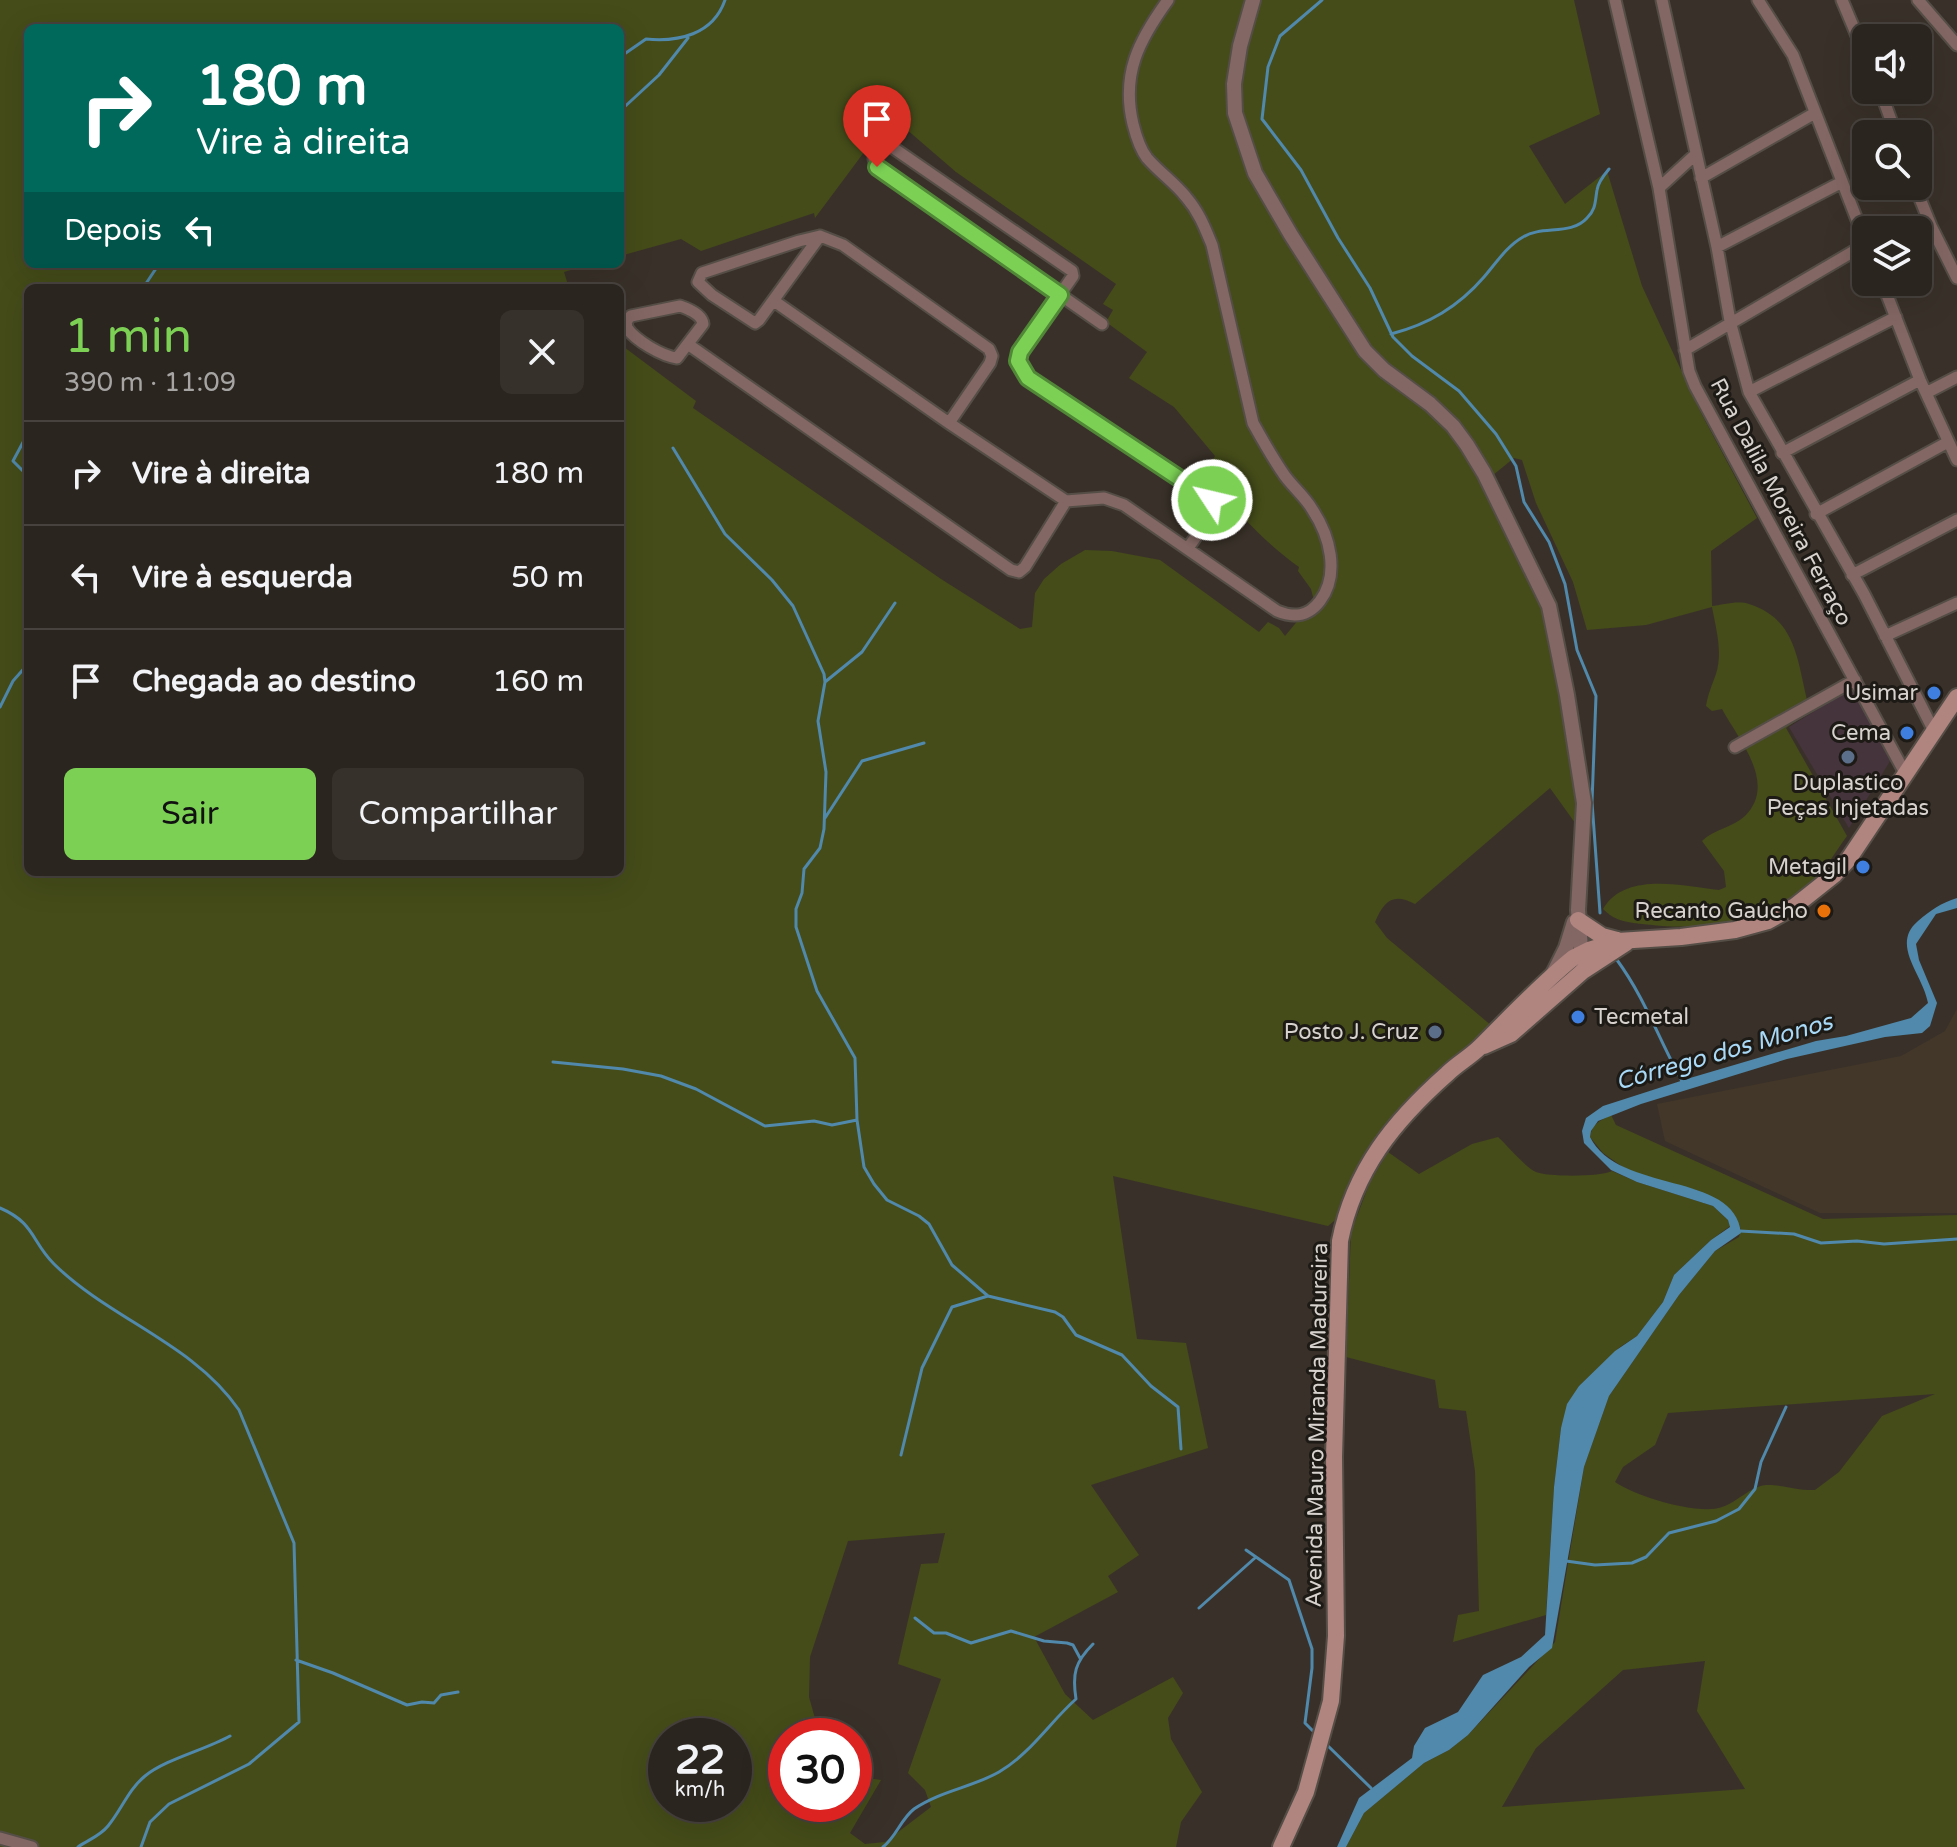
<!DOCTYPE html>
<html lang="pt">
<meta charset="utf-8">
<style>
:root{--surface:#2b251f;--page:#37312c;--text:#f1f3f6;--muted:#a6a5a4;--line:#47423d;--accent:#7cd155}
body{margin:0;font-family:"Varela Round",sans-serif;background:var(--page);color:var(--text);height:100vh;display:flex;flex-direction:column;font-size:30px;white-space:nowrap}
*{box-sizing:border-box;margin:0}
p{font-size:26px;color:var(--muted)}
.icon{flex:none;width:44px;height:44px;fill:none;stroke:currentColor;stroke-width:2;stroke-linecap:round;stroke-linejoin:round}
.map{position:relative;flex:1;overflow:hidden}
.details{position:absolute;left:24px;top:284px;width:600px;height:592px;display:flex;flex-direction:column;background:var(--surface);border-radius:12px;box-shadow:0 8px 32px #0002,0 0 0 2px var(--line)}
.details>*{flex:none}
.top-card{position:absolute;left:24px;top:24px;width:600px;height:244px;border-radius:12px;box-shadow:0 8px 32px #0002,0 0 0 2px var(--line);background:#00695c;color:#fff;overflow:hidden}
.controls{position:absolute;left:1852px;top:24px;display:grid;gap:16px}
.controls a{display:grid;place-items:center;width:80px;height:80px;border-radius:12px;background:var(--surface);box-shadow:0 8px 32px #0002,0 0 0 2px var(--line);font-size:40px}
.speed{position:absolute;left:648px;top:1718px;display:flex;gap:16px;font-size:40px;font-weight:700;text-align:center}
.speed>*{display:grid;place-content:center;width:104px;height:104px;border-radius:50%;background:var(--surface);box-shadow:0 8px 32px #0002,0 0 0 2px var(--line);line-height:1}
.speed small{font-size:20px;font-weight:400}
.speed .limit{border:12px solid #d22;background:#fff;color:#111}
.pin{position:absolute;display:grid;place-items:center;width:68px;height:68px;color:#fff;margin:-82px -34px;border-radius:50% 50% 50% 0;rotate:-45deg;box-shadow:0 0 8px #0007}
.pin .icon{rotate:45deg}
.me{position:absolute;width:88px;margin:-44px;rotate:305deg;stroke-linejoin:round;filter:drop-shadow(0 0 6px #0008)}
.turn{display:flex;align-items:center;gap:28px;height:168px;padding:0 40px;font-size:36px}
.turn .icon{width:104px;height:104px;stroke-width:2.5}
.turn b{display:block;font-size:56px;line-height:68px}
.then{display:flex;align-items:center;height:76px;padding:0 40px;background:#0003;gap:16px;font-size:30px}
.round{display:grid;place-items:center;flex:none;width:84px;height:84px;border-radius:12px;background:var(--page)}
.headline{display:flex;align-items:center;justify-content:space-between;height:136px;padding:0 40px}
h1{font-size:48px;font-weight:600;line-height:60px;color:var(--accent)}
.action{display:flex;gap:16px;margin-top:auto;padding:16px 40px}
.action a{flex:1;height:92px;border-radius:12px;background:var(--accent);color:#111;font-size:32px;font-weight:600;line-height:92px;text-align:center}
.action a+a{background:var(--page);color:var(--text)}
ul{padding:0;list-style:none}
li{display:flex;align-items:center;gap:24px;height:104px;padding:0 40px;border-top:2px solid var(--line)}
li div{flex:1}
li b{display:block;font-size:30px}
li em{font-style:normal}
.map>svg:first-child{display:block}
.built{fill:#433729}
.industrial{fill:#46343d}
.green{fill:#454c19;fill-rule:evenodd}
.water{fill:#5089ac}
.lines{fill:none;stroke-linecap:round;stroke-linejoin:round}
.stream{stroke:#5089ac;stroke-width:3}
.minor-casing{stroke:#554e47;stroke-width:15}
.tertiary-casing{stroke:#554e47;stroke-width:18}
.secondary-casing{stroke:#554e47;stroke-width:20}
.minor{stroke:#836764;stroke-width:11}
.tertiary{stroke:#836764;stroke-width:14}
.secondary{stroke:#b0847f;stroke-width:16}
.route-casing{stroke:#518837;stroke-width:20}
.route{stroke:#7cd155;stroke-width:14}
.shop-dot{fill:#3f7fe0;stroke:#1d1a16;stroke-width:3}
.service-dot{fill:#5c6f8a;stroke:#1d1a16;stroke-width:3}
.food-dot{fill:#e8710a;stroke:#1d1a16;stroke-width:3}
.labels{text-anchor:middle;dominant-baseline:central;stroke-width:6;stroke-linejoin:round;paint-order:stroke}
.street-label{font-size:22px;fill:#d7d2cd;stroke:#1d1a16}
.poi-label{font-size:22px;fill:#d7d2cd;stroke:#1d1a16;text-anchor:end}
.water-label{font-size:24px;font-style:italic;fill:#a8d9f7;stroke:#1d1a16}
</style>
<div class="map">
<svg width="1957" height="1847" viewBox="0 0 1957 1847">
<rect width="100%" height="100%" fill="#393129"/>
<path class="built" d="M1957 1009V1213H1820L1665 1141 1657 1104 1901 1056 1945 1031Z"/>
<path class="industrial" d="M1852 688 1890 761 1849 828 1789 727Z"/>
<path class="green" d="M0 0H1574L1600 114 1529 146 1565 204 1607 171 1642 286 1701 413 1757 518 1711 551 1712 606C1722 605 1738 600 1749 604 1800 620 1797 667 1810 711L1786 728 1847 836C1835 852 1822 876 1806 889 1759 925 1699 931 1642 924 1626 922 1615 921 1603 909 1625 871 1684 886 1719 890L1726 887 1724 871 1702 841C1714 829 1732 828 1745 816 1778 783 1738 739 1722 709L1712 711 1706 706C1708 694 1712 685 1716 674 1723 652 1716 629 1712 607L1646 625 1587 630 1573 582 1536 503 1522 460 1514 458 1482 484 1530 572 1550 628 1580 819 1578 827 1550 788 1415 904C1393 892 1384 901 1375 922L1387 938 1492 1026 1419 1092 1340 1216 1328 1226 1113 1176 1137 1339 1186 1343 1208 1448 1091 1485 1139 1555 1108 1576 1118 1592 1034 1637 1065 1694 1093 1720 1173 1677 1183 1693 1168 1718 1171 1739 1202 1792 1181 1822 1176 1847H0ZM28 28H620V256L681 239 701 251 814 213 815 218 891 116 956 172 1116 284 1103 304 1113 310 1106 322 1147 352 1129 378 1174 407 1215 456 1210 464V475L1231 490 1227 498C1245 522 1275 550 1299 567L1298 571 1311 589 1314 601 1285 636 1279 628 1268 622 1259 632 1160 560 1112 551 1085 550 1061 564 1044 579 1035 593 1032 627 1020 629 941 579 693 408 696 401 620 344V872H28V288H569L564 272 591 264H28ZM945 1533 938 1563 921 1564 898 1664 941 1679 908 1773 925 1790 931 1807 885 1842 865 1844 850 1833 881 1780 854 1776V1804H786V1736H820L809 1697 810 1657 848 1541ZM666 1736H734V1804H666Z
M1611 1115 1616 1125 1823 1219 1957 1215V1847H1346L1364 1813 1424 1763 1449 1750 1468 1735 1555 1642 1584 1467 1609 1396 1679 1295 1715 1251 1739 1237 1741 1229 1699 1191 1630 1172 1603 1153 1590 1137C1592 1124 1599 1121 1611 1115ZM1935 1394 1882 1416 1839 1472 1815 1490C1799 1491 1779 1484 1766 1485 1749 1487 1738 1502 1722 1507 1699 1516 1635 1496 1615 1482L1623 1467 1655 1445 1668 1413ZM1705 1661 1697 1711 1745 1789 1502 1807 1536 1748 1623 1670Z
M1498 1137C1507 1145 1526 1168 1536 1172 1547 1177 1602 1177 1612 1171L1637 1182 1713 1206 1728 1220 1730 1226 1711 1240 1674 1275 1663 1302 1637 1336 1620 1347 1579 1386 1561 1428 1554 1487 1546 1615 1453 1642 1458 1615 1479 1611 1475 1471 1466 1411 1439 1408 1435 1380 1346 1357 1351 1232 1370 1182 1388 1152 1419 1174 1472 1144Z"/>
<path class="water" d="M1957 898V908L1936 914 1916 944 1919 960 1937 1003 1930 1026 1922 1033 1885 1037 1787 1059 1641 1104 1598 1121 1591 1131 1590 1137C1618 1194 1735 1171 1741 1233L1715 1251 1679 1295 1609 1396 1584 1467 1552 1648 1529 1667 1468 1735 1449 1750 1424 1763 1364 1813 1346 1847H1337L1359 1798 1412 1758 1414 1746 1425 1728 1458 1712 1483 1675 1521 1657 1545 1635 1554 1487 1561 1428 1567 1404 1579 1386 1615 1351 1637 1336 1663 1302 1674 1275 1711 1240 1730 1227 1728 1220 1713 1206 1637 1182 1611 1170 1584 1143 1582 1131 1586 1118 1603 1106 1690 1078 1816 1041 1846 1036 1911 1018 1928 1003C1923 974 1890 945 1918 921 1931 910 1941 903 1957 898Z"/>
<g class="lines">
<path class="stream" d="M1322 0 1280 36 1268 67 1262 119 1301 170 1338 238 1370 288 1393 337 1412 356 1459 391 1496 434 1516 466 1524 502 1549 542 1565 584 1577 650 1596 696 1592 802 1600 913
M620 57 646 39C678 42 713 35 725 0
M620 111 659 75 688 38
M143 288 159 264
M1391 334C1429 324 1458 307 1484 277 1496 263 1507 246 1523 237 1542 225 1571 236 1587 218 1596 209 1595 202 1597 190 1598 182 1604 175 1609 169
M28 433 13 461 28 476
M673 448 725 534 772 580 793 606 824 674 825 682 818 721 826 772 824 829 820 848 804 869 802 893 796 909V927L817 991 855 1058 857 1120 864 1167 874 1184 887 1200 919 1216 929 1224 952 1265 988 1296 1055 1312 1063 1317 1076 1335 1122 1355 1151 1386 1178 1407 1181 1449
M825 682 862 652 895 603
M0 707 13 681 28 664
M825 818 862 761 924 743
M1617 960C1645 998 1660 1042 1683 1083
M553 1062 623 1069 661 1076 696 1089 765 1126 814 1121 832 1125 857 1120
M0 1208C35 1223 31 1241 54 1264 111 1320 193 1343 239 1410L294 1543 299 1722 249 1764 169 1804 150 1822 141 1847
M1740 1231 1794 1234 1821 1243 1857 1241 1884 1244 1957 1239
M901 1455 922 1368 952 1307 988 1296
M1246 1550 1289 1580 1312 1649V1668L1305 1723 1317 1735
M1566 1561 1595 1565 1632 1563 1646 1557 1669 1533 1716 1521 1739 1509 1755 1489 1761 1462 1786 1407
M1199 1608 1256 1557
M915 1618 934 1633H946L971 1643 1011 1631 1044 1641 1067 1643 1073 1645 1080 1658
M296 1660 333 1673 407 1705 422 1702 434 1703 441 1695 458 1692
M1325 1743 1371 1788
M78 1847C88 1840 100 1836 108 1826 122 1809 128 1790 145 1776 166 1759 205 1750 230 1736
M883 1847C896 1837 901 1819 914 1809 940 1791 973 1787 999 1772 1030 1754 1050 1722 1076 1699 1072 1674 1075 1662 1093 1644"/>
<defs>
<path id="minor" d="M1615 0 1659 188 1689 371 1695 386 1905 773
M1662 0 1717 247 1730 321 1749 392 1864 594 1935 733
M1758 0 1793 55 1866 243
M1842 0 1866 57
M1918 0 1957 45
M1880 90 1896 134
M1701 178 1815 113
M1915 186 1931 226 1957 278
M1659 188 1696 154
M820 236 759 320 755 323 712 295 698 282 702 273 799 241 820 236 843 245 989 349 992 356 990 363 949 423
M1717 247 1842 182
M1882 282 1920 380 1957 460
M774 301 949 423 1066 501
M680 306C689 309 702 315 703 324L677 358C662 356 636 341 627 328L626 321 631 316Z
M1102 324 877 167 874 159 884 146 889 145 1072 271 1073 276 1020 352C1018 363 1021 369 1028 378L1212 500 1214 511 1188 548
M689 345 1011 570 1019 572 1025 567 1066 501
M1685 350 1866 244
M1749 392 1896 317
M1926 393 1957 377
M1782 453 1920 380
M1066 501 1104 498 1124 505 1277 611C1294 618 1308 617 1320 601 1340 574 1330 536 1312 509 1305 497 1293 487 1285 476 1273 459 1263 441 1253 423L1212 245C1205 228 1199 212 1186 197 1175 183 1159 172 1147 158 1140 149 1136 136 1133 124 1121 74 1139 40 1168 0
M1816 514 1948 442
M1852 575 1957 520
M1885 636 1957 603
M1735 747 1855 680
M0 1838 32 1847"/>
<path id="tertiary" d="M1253 0 1240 46 1234 84 1235 113 1255 173 1291 235 1365 351 1384 370 1430 404 1453 426 1467 445 1484 473 1549 606 1567 695 1584 803 1578 910 1582 962
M1554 972 1566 948 1574 922"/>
<path id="secondary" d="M1578 920 1602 936 1617 940
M1484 1046 1511 1034 1583 971 1626 943
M1281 1847 1306 1792 1331 1701 1336 1636 1334 1457 1340 1241C1354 1170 1394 1121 1447 1074 1457 1064 1470 1057 1480 1047 1510 1017 1540 985 1573 958L1589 950 1618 941 1681 937 1735 930 1768 921 1795 906 1834 875 1848 860 1957 697"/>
</defs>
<use href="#minor" class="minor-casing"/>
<use href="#tertiary" class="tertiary-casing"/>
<use href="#secondary" class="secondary-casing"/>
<use href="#minor" class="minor"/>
<use href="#tertiary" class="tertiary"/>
<use href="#secondary" class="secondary"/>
</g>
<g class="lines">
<defs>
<path id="route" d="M877 167 1060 295 1020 352 1018 361 1028 378 1212 500"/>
</defs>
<use href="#route" class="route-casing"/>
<use href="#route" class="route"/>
</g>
<g class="shop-dot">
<circle cx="1934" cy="693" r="8"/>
<circle cx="1907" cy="733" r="8"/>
<circle cx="1863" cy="867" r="8"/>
<circle cx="1578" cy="1017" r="8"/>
</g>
<g class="service-dot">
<circle cx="1848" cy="757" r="8"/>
<circle cx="1435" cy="1032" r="8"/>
</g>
<circle class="food-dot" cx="1824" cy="911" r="8"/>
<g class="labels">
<g class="street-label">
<text transform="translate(1781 502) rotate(62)">Rua Dalila Moreira Ferraço</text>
<text transform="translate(1317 1425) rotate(-89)">Avenida Mauro Miranda Madureira</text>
</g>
<g class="poi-label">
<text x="1918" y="693">Usimar</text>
<text x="1891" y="733">Cema</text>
<text x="1848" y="783" text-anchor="middle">Duplastico<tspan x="1848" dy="25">Peças Injetadas</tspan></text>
<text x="1847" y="867">Metagil</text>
<text x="1808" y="911">Recanto Gaúcho</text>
<text x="1594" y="1017" text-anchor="start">Tecmetal</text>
<text x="1419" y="1032">Posto J. Cruz</text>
</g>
<g class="water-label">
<text transform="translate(1724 1052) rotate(-16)">Córrego dos Monos</text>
</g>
</g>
</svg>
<div class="controls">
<a><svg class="icon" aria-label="sound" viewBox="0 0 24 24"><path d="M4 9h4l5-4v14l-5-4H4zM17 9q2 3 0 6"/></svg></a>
<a><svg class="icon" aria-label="search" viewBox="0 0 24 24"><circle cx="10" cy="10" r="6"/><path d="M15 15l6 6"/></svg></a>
<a><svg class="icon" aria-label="layers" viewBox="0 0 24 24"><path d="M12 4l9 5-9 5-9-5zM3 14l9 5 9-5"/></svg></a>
</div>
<div class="speed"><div>22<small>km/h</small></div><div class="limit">30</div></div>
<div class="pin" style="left:877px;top:167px;background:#d93025"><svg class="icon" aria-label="arrive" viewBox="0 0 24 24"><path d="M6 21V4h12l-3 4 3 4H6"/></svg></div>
<svg class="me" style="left:1212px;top:500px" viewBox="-20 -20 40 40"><circle r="17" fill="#7cd155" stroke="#fff" stroke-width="3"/><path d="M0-11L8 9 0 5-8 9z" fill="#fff"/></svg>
<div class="top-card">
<div class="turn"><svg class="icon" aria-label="right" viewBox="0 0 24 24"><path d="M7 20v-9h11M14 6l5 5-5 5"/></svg><div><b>180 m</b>Vire à direita</div></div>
<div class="then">Depois<svg class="icon" aria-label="left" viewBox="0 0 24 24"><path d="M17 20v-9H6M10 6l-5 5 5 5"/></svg></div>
</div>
<section class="details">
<div class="headline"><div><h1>1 min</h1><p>390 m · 11:09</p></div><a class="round"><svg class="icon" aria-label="close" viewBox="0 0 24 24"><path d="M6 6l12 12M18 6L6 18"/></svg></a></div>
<ul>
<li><svg class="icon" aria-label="right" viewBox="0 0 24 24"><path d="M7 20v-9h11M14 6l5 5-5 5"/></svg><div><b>Vire à direita</b></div><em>180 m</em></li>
<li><svg class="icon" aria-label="left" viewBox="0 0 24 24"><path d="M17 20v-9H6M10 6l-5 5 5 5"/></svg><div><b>Vire à esquerda</b></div><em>50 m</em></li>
<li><svg class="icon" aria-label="arrive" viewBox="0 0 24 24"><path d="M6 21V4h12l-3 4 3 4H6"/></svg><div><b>Chegada ao destino</b></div><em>160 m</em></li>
</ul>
<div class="action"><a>Sair</a><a>Compartilhar</a></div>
</section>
</div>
